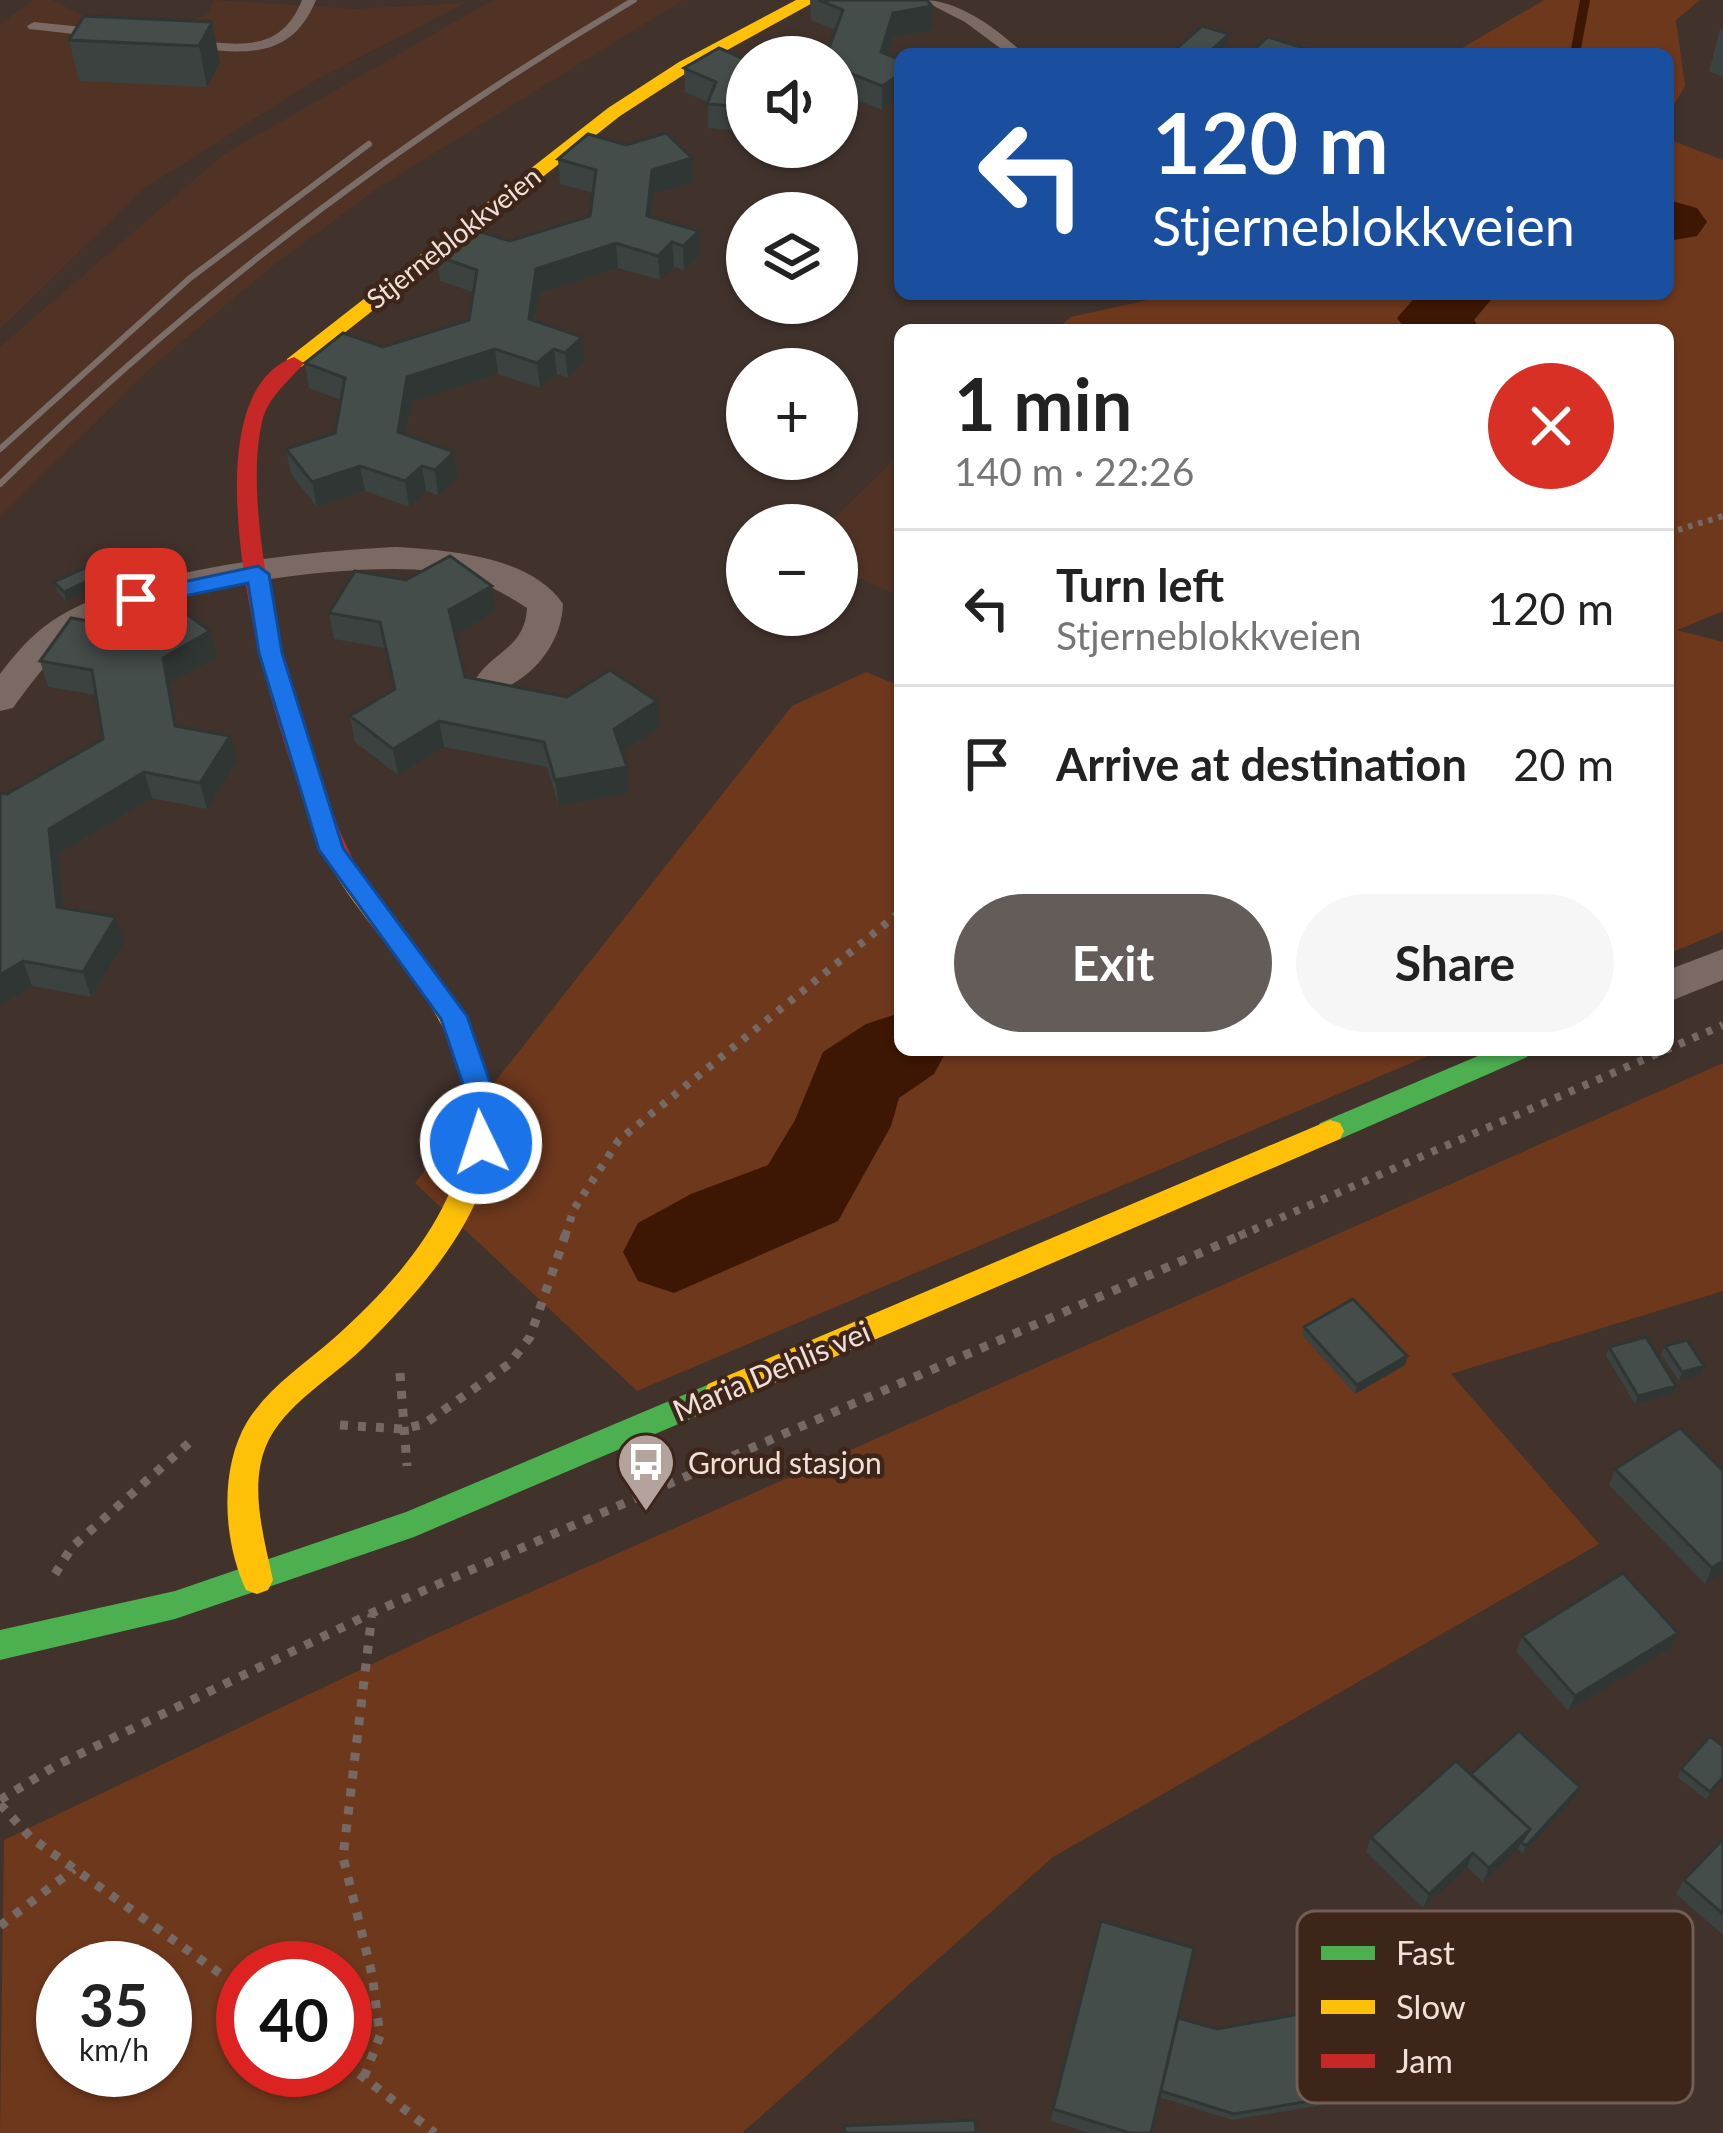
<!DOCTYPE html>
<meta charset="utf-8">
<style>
:root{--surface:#fff;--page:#f6f6f6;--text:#222;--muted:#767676;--line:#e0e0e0;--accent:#635c59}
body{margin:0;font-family:Lato,sans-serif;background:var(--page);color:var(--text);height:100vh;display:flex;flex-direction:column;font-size:45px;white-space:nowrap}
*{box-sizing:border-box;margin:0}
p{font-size:39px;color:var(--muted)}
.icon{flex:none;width:66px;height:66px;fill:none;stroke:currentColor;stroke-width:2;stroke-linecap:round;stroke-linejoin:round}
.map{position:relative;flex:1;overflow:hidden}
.details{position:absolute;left:894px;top:324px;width:780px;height:732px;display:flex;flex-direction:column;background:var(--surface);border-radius:18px;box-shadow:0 3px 9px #0004}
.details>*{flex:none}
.guide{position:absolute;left:894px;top:48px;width:780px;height:252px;border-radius:18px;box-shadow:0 3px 9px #0004;background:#1a4fa0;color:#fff;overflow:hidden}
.fabs{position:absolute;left:726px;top:36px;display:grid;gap:24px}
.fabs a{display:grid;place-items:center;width:132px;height:132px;border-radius:50%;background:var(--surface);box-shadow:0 3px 9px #0004;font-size:60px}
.speed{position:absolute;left:36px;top:1941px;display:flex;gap:24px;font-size:60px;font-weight:700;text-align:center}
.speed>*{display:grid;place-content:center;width:156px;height:156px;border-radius:50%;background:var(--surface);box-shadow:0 3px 9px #0004;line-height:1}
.speed small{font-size:30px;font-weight:400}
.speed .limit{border:18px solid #d22;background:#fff;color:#111}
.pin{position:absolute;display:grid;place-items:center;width:102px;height:102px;color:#fff;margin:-51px;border-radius:24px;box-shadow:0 6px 18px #0006}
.me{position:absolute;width:132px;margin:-66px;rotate:356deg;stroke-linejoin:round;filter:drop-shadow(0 0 9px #0008)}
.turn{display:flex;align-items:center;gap:42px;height:252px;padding:0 60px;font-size:54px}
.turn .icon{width:156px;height:156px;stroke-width:2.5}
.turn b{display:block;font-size:84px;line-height:102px}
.round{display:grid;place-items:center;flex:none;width:126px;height:126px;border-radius:63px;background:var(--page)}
.summary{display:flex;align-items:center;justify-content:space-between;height:204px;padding:0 60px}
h1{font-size:72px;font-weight:700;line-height:90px}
.primary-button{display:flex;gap:24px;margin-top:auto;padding:24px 60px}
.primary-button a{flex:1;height:138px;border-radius:72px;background:var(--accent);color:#fff;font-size:48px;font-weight:700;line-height:138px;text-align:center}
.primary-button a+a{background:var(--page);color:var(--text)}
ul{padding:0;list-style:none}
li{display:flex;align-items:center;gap:36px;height:156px;padding:0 60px;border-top:3px solid var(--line)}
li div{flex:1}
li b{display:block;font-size:45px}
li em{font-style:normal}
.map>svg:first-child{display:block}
.built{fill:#513325}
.green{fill:#6e381d;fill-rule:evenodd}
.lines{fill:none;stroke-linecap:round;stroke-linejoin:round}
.stream{fill:#3e1604;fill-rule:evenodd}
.river{fill:#3e1604;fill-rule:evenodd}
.path-far2{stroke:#766863;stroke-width:6;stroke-dasharray:4.5 6;stroke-linecap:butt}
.path-far1{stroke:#766863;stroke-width:8;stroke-dasharray:6 9;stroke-linecap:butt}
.path{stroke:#766863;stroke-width:9;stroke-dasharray:8 10;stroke-linecap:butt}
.lane{fill:#7b6a63;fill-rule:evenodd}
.street{fill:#7b6a63;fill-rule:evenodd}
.fast{fill:#4caf50;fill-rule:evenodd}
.slow{fill:#ffc107;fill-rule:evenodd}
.jam{fill:#c62828;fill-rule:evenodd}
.rail{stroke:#7b6e68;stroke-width:6}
.wall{fill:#3b4240}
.shaded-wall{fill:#303634}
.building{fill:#454d4b;stroke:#303634;stroke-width:3}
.route{fill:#1a73e8;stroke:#114b97;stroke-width:3}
.labels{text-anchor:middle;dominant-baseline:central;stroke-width:9;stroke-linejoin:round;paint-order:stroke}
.far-street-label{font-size:27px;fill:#f1e0d9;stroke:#3e251a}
.street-label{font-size:30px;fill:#f1e0d9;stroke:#3e251a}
.poi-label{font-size:30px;fill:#f1e0d9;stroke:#3e251a;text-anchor:start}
.key{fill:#3e251a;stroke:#745d53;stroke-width:3}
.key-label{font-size:33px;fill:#f1e0d9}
</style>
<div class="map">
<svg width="1723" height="2133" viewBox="0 0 1723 2133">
<rect width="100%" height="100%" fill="#41322c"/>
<path class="built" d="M34 0H52L85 17 184 26 208 13 214 0 355 9 465 3 312 82 143 189 0 329V24Z
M493 0H683L379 187 275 264 149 369 0 517V347L223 155Z
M900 454V596L837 569V525H827Z"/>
<path class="green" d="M1544 0H1700L1676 20 1685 86 1668 115V54H1452Z
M1668 139 1723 160V611L1677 630 1723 642V931L1668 954V330H1055L1071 317 1175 294H1668Z
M866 672 900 686V1050H1442L637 1391 415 1183 792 706Z
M1723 1063V1291L1451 1374 1599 1544 1053 1857 742 2133H0L4 1840 429 1637ZM63 1968H165V2070H63ZM243 1968H345V2070H243Z"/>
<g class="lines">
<path class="stream" d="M1580 0H1590L1580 54H1570Z"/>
<path class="river" d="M1668 200 1697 208 1707 222 1697 236 1668 241Z
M1418 294H1496L1474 320 1481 330H1406L1397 318Z
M900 1013V1050H947L934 1074 899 1098 891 1126 838 1221 674 1293 638 1281 623 1252 638 1223 691 1194 768 1165 795 1120 823 1052 866 1024Z"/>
<path class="path-far2" d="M1668 533 1723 516"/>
<path class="path-far1" d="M565 1236 574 1209 619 1140 900 912
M1239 1236 1723 1025"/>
<path class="path" d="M400 1373 407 1466
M340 1425 403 1429 424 1424 509 1364 530 1337 566 1233
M55 1574 72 1547 189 1443
M0 1800 55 1766 372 1613 1246 1233
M0 1804 30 1837 243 1990
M0 1926 74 1869
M345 2063 435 2133
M364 2077 380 2036 372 1974 343 1857 372 1614"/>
<path class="lane" d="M302 0H316C292 59 247 54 192 48L185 44 192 40C240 45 281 53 302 0Z
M922 0C960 0 997 29 1024 54H1008L965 22Z
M34 22 101 29 108 33 101 37 29 29 27 26Z"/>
<path class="street" d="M396 547C447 550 531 556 563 604 562 643 532 681 493 692L475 680C493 651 525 648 527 608 498 589 469 574 434 571 349 561 165 588 90 629 57 647 35 678 13 708L0 711V674C15 654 31 635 52 621 126 570 305 551 396 547Z
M1723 949V980L1668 1002V970Z"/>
<path class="fast" d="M1492 1050H1531L1527 1057 1340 1139H1320L1316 1131 1320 1123Z
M719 1380 730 1384 734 1393 730 1402 414 1537 175 1619 0 1660V1630L175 1591 406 1512Z"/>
<path class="slow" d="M796 0H818L691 70 620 116 301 367H287V359L608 108 679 62Z
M348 865 357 868C512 1066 561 1154 362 1349 331 1379 283 1405 266 1446 249 1487 264 1538 273 1580L268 1590 257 1594 246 1590C223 1541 219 1469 247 1422 268 1388 303 1365 333 1339 412 1269 496 1170 456 1057 430 987 374 936 335 874Z
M1330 1120 1340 1123 1344 1131 1340 1139 730 1402 719 1406 708 1402 704 1393 708 1384Z"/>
<path class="jam" d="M294 357 304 363C289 381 267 398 262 422 237 528 307 780 361 874L348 883 339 880C290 796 164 404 294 357Z"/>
<path class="rail" d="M0 449 190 278 369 144
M0 484C193 296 402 137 634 0"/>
</g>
<path class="wall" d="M810 0H927L932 6V30L893 37 887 55 900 60V102L897 100 882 110 847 96 829 48 835 30 811 20Z
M212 22 220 63 207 87 79 81 69 40Z
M1723 28V77L1709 71 1720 30Z
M747 60V132L708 128V102L685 92 684 68Z
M626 145 692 158 693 182 654 194 651 217 700 256 684 270 674 267 660 280 618 268 539 293 535 321 585 362 568 378 557 374 540 388 498 374 411 402 406 435 454 452 458 477 438 495 426 491 409 507 365 491 317 507 291 474 286 449 335 433 341 400 309 388 305 363 383 347 469 320 473 292 440 281 437 256 510 241 590 216 593 193 560 184 558 159Z
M54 582 97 587 66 601 57 591Z
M496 611 455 635 465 677 567 697 657 701 659 727 622 752 629 793 559 806 547 767 444 747 398 775 355 742 350 716 394 690 385 648 334 639 329 613Z
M123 627 210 631 217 657 170 683 178 726 237 761 207 809 152 798 58 854 63 908 124 943 91 997 32 986 0 1006V793L7 794 103 739 96 695 48 687 40 661Z
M1304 1327 1405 1365 1355 1394 1302 1335Z
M1665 1346 1700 1375 1679 1381 1661 1354Z
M1609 1347 1676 1386 1673 1394 1635 1404 1606 1356Z
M1615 1469 1723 1471V1572L1705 1584 1609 1485Z
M1678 1633 1670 1648 1568 1711 1516 1651 1522 1636Z
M1681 1769 1723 1779 1706 1799 1677 1777Z
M1471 1774 1577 1794 1523 1854 1518 1849 1483 1882 1467 1867 1423 1908 1366 1852 1371 1837Z
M1723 1839V1935L1676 1894 1684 1880Z
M1178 2018 1397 2086 1394 2093 1232 2120 1159 2097 1151 2133H1089L1051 2121 1053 2109Z"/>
<path class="shaded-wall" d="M932 6V30L893 37 881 76V52L893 13Z
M212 22 220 63 207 87 199 46Z
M1229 34 1228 43 1215 54H1207Z
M847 72V96L837 98V74Z
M898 76 897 100 882 110V86Z
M692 158 693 182 654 194 648 240 647 216 652 170Z
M699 231 700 256 684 270 683 246Z
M672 242 674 267 660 280 658 256Z
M616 243 618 268 539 293 531 344 529 319 536 269Z
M582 337 585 362 568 378 565 353Z
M495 349 498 374 411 402 402 458 398 432 407 377Z
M554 349 557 374 540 388 537 363Z
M454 452 458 477 438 495 435 470Z
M360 466 365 491 317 507 312 482Z
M422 466 426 491 409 507 405 481Z
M94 578 97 587 66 601 64 592Z
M492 586 496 611 453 636 449 610Z
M210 631 217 657 170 683 182 751 175 726 163 658Z
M657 701 659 727 617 755 614 729Z
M439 721 444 747 398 775 393 749Z
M230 736 237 761 207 809 200 783Z
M627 767 629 793 559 806 555 780Z
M144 772 152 798 58 854 66 932 57 907 49 829Z
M116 917 124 943 91 997 83 972Z
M23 961 32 986 0 1006V975Z
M1407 1356 1405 1365 1355 1394 1357 1385Z
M1704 1366 1700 1375 1679 1381 1682 1372Z
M1676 1386 1673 1394 1635 1404 1638 1396Z
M1723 1561V1572L1705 1584 1712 1568Z
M1678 1633 1670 1648 1568 1711 1575 1696Z
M1580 1787 1577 1794 1523 1854 1526 1846Z
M1530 1829 1523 1844 1521 1842 1518 1849 1483 1882 1489 1868Z
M1473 1853 1467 1867 1423 1908 1429 1894Z"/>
<path class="building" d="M819 0H927L932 6 893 13 881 52 900 60V77L898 76 882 86 847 72 837 74V57H778L829 48 843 10Z
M84 16 212 22 199 46 69 40Z
M1202 26 1229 34 1207 54H1170Z
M1268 37 1307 49 1301 54H1249Z
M719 48 747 60V107L707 104 716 82 684 68Z
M666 133 692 158 652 170 647 216 699 231 683 246 672 242 658 256 616 243 536 269 529 319 582 337 565 353 554 349 537 363 495 349 407 377 398 432 454 452 435 470 422 466 405 481 360 466 312 482 286 449 335 433 345 378 305 363 343 333 383 347 469 320 477 270 437 256 471 229 510 241 590 216 596 170 558 159 588 134 626 145Z
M450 556 492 586 449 610 465 677 567 697 610 670 657 701 614 729 627 767 555 780 544 742 439 721 393 749 350 716 395 689 380 622 329 613 355 571 406 580Z
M85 568 94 578 64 592 54 582Z
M169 601 210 631 163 658 175 726 230 736 200 783 144 772 49 829 57 907 116 917 83 972 23 961 0 975V793L7 794 103 739 92 670 40 661 71 618 123 627Z
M1353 1299 1407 1356 1357 1385 1304 1327Z
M1646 1337 1676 1386 1638 1396 1609 1347Z
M1687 1340 1704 1366 1682 1372 1665 1346Z
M1680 1428 1723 1471V1561L1712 1568 1615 1469Z
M1623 1573 1678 1633 1575 1696 1522 1636Z
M1519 1731 1580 1787 1526 1846 1521 1842 1530 1829 1471 1774Z
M1710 1736 1723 1746V1777L1710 1792 1681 1769Z
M1456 1761 1530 1829 1489 1868 1473 1853 1429 1894 1371 1837Z
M1723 1839V1914L1684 1880Z
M1101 1921 1194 1948 1151 2133H1130L1053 2109Z
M1371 2001 1397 2086 1234 2114 1161 2091 1178 2018 1217 2029Z
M975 2120 976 2133H845L844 2126Z"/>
<path class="route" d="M258 566 269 574 282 653 343 848 467 1016 499 1108 491 1151 481 1154 467 1143 471 1108 441 1019 319 850 259 653 248 583 136 606 125 599 136 592Z"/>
<defs>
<symbol id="bus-pin" viewBox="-11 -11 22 30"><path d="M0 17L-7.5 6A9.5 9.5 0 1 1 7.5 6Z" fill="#b3a39c" stroke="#3e251a"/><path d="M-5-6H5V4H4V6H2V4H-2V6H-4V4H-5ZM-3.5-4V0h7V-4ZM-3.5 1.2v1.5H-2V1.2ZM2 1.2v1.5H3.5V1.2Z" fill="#fff"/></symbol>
</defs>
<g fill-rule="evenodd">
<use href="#bus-pin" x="613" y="1429" width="66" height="90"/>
</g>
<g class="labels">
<g class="far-street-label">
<text transform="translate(453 237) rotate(-38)">Stjerneblokkveien</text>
</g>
<g class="street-label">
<text transform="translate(771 1370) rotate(-23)">Maria Dehlis vei</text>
</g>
<g class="poi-label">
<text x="688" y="1462">Grorud stasjon</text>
</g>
</g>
<rect x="1297" y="1911" width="396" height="192" rx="18" class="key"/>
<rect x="1321" y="1946" width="54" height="14" fill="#4caf50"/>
<rect x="1321" y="2000" width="54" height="14" fill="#ffc107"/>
<rect x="1321" y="2054" width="54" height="14" fill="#c62828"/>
<g class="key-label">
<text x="1396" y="1965">Fast</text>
<text x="1396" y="2019">Slow</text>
<text x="1396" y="2073">Jam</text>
</g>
</svg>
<div class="fabs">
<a><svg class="icon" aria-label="sound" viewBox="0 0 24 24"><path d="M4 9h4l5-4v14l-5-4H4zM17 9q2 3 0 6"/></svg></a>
<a><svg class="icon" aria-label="layers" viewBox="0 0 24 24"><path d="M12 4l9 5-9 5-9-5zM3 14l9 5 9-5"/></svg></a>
<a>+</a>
<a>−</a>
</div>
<div class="speed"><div>35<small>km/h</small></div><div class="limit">40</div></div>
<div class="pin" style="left:136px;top:599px;background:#d93025"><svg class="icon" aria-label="arrive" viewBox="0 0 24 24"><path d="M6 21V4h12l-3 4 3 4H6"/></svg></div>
<svg class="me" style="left:481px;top:1143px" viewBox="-20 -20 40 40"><circle r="17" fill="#1a73e8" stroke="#fff" stroke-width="3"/><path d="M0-11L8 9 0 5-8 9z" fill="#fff"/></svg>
<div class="guide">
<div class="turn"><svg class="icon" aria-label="left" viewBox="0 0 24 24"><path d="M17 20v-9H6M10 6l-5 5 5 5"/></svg><div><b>120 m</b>Stjerneblokkveien</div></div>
</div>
<section class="details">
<div class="summary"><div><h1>1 min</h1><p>140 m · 22:26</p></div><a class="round" style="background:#d93025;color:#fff"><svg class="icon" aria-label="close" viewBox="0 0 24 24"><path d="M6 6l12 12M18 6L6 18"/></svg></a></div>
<ul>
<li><svg class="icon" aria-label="left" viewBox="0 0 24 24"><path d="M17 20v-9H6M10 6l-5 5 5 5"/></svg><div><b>Turn left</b><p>Stjerneblokkveien</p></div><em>120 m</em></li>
<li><svg class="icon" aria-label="arrive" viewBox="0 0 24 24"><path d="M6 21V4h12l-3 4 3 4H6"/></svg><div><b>Arrive at destination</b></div><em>20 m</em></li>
</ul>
<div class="primary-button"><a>Exit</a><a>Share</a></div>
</section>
</div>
